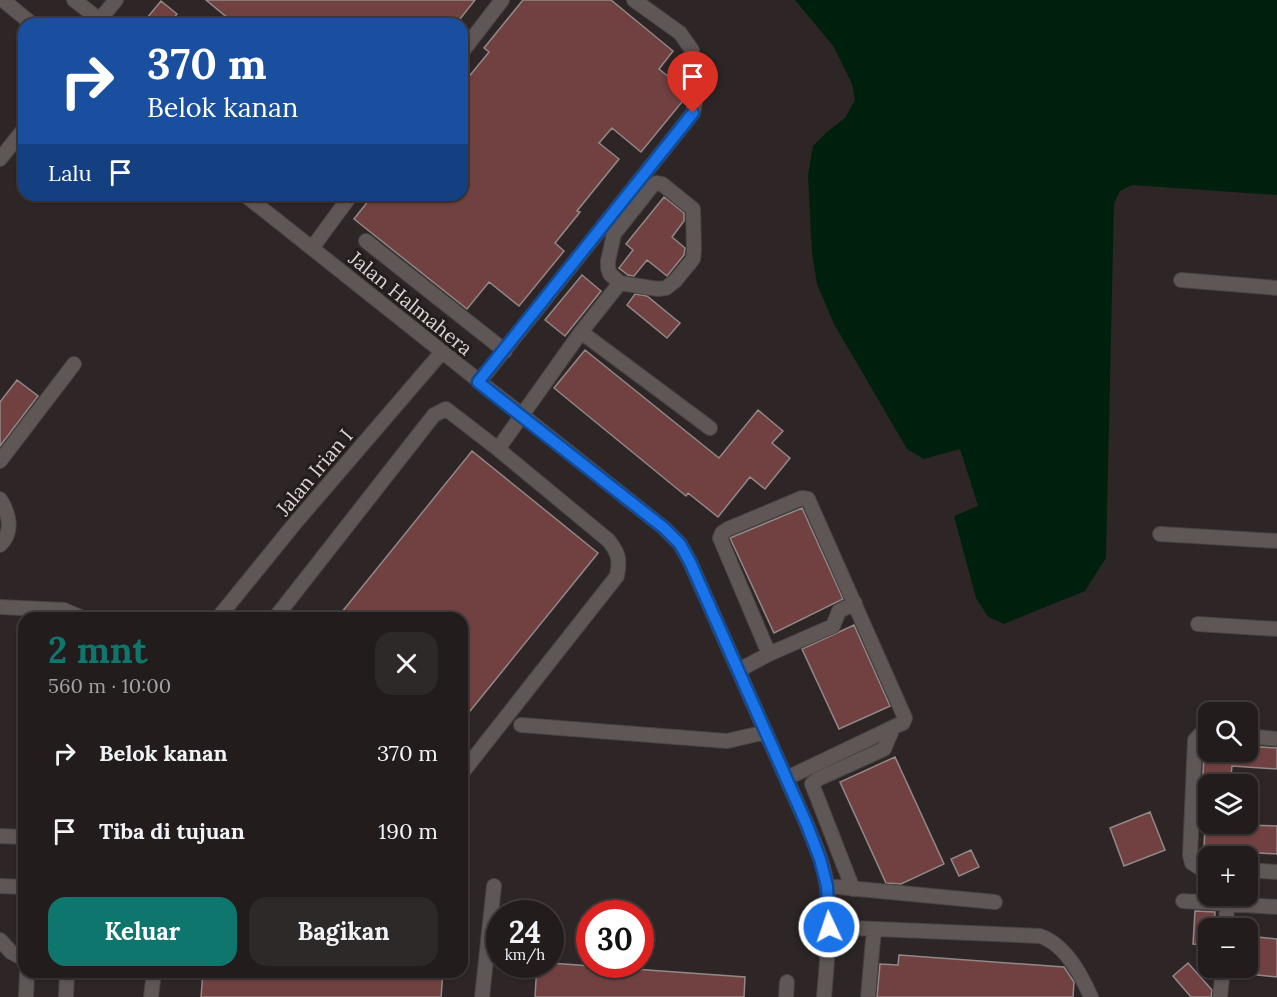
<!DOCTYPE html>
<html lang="id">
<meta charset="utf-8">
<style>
:root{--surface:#221c1c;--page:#2e2929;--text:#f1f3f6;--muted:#a2a1a3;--line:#3f3a3b;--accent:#0f766e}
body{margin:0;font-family:Lora,serif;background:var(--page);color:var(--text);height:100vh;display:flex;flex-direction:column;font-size:22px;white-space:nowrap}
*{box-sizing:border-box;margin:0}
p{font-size:20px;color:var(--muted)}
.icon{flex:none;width:33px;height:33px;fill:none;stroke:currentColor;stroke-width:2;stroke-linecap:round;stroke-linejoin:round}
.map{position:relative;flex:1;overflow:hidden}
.panel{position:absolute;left:18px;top:612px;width:450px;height:366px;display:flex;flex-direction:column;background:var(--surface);border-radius:18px;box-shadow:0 2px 4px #0004,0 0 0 2px var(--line)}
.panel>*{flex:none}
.banner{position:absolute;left:18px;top:18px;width:450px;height:183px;border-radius:18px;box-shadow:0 2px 4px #0004,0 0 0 2px var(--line);background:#1a4fa0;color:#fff;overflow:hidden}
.fabs{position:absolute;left:1198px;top:702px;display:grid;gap:12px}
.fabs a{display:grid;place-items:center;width:60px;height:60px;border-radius:12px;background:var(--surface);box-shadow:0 2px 4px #0004,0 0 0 2px var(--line);font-size:30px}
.speed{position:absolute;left:486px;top:900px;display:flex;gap:12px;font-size:30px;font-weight:700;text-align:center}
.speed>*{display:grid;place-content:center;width:78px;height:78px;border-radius:50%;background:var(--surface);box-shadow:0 2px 4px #0004,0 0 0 2px var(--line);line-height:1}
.speed small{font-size:15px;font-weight:400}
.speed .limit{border:9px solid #d22;background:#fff;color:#111}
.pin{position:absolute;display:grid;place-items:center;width:51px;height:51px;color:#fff;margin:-62px -26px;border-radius:50% 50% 50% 0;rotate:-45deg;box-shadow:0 0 6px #0007}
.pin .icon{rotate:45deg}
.me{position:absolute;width:66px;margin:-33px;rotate:357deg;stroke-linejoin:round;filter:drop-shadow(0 0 4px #0008)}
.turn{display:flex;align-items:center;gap:21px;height:126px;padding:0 30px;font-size:27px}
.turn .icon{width:78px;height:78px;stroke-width:2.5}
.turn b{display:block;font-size:42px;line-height:51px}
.then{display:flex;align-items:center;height:57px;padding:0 30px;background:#0003;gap:12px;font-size:22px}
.round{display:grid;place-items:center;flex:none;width:63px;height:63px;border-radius:18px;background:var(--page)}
.overview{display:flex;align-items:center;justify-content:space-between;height:102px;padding:0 30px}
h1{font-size:36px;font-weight:700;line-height:45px;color:var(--accent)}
.primary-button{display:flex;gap:12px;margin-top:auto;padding:12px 30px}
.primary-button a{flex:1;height:69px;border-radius:18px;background:var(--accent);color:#fff;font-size:24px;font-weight:700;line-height:69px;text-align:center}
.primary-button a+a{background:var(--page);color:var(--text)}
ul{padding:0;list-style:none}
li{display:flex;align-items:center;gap:18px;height:78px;padding:0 30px}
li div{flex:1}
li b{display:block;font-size:22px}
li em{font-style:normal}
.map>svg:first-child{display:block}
.water{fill:#00200e}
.building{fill:#714141;stroke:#918887;stroke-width:1.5}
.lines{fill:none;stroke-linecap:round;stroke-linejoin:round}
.minor-casing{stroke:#494343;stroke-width:16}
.minor{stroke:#5f5756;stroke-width:14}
.route-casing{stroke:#114b97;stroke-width:15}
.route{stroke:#1a73e8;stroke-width:10}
.labels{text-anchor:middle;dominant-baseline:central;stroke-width:6;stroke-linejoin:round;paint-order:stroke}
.street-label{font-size:20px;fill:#dbd6d6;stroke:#241d1c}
</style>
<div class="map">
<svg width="1277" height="997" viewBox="0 0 1277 997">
<rect width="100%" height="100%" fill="#2e2626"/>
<path class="water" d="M795 0H1277V195L1132 185 1120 191 1114 204 1106 558 1085 591 1004 624 988 617 976 598 954 516 978 506 960 449 924 459 907 449 834 324 817 284 812 253 808 175 813 146 827 132 845 118 855 100 852 84 834 47Z"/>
<path class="building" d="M206 0H475L456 24H235Z
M523 0H611L673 51 659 69 685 90 686 97 641 152 612 128 599 143 619 159 577 211 580 212 555 243 564 251 519 306 489 282 467 309 354 219 373 195H462V85L489 52 484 48Z
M161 1 177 14 169 24H142Z
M664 197 684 213V221L672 237 685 248 684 255 667 276 647 260 634 276 628 275 619 268 633 250 626 244Z
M582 275 601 291 565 336 545 320Z
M635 294 647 296 680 323 667 338 627 305Z
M585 350 719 458 758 410 783 431 772 443 790 458 765 489 750 477 718 517 688 493 686 496 554 388Z
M17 380 38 396 0 446V402Z
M472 451 598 553 462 721V618H337Z
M802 508 843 599 774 633 730 538Z
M854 625 890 706 839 729 802 649Z
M1249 746 1277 748V769L1232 766 1230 784H1209V817L1201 816 1204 752H1248Z
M895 757 944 864 901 884 886 883 840 782Z
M1150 812 1165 850 1124 866 1110 828Z
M1205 824 1277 826V854L1204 850Z
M971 850 979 867 959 876 951 859Z
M1195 911 1215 912 1214 928H1209V945L1193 944Z
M1248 936 1277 939V977L1248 974Z
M899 955 1064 967 1074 982 1073 997H877L880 964 898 965Z
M550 963 745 977 744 997H535L537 964Z
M1188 963 1212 990 1211 997H1191L1173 976Z
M203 972H443L441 997H201Z"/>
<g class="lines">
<defs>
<path id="minor" d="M3 0 32 24
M74 0 100 20
M96 24 116 0
M462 52 502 0
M0 159 24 129
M657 183 662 184 693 209 694 250 693 259 675 281 666 288 658 289 620 283 610 274 608 268V261L614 234 652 186Z
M245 195 664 528 680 544 690 562 807 825C815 845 825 866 827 888 831 924 827 961 824 997
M366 241 505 351
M312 248 351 195
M1181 280 1277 288
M581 332 620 283
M479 382 693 113 695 102 692 50 680 33 634 0
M498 449 581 332 710 428
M0 461 74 364
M0 499C9 513 14 532 0 545
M1160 534 1277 541
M0 607 64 610 83 618
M218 618 296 522 442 352
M275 618 434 415 446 409 498 449 608 540C619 553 620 560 617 576L462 773
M1198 624 1277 629
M769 654 720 538 722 533 728 529 802 498 808 499 905 718 903 723 898 725 787 778
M739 670 769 654 833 626 839 611 855 603
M521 725 727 741 766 732
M1209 733 1200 735 1195 740 1190 855 1192 863 1200 868H1209
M1248 736 1277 739
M0 836 24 837
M1248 870 1277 872
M0 886 24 887
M827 886 995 902
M853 889 812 784 818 779 884 749 893 728
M1183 901 1277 907
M829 927 1040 936C1065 944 1081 974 1091 997
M1226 928 1227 903
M0 940 11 952 24 959
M26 997 27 972
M66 997 67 972
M151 997 154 972
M482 997 494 886
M786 997 787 982
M868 997 874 929
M1220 997 1223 968"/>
</defs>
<use href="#minor" class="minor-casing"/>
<use href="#minor" class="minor"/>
</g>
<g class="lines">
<defs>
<path id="route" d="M693 113 478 382 664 528 680 544 690 562 807 825 820 859 827 886 829 927"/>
</defs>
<use href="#route" class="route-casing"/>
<use href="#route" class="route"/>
</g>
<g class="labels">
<g class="street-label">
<text transform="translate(411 303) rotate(39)">Jalan Halmahera</text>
<text transform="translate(314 472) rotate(-50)">Jalan Irian I</text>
</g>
</g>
</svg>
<div class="fabs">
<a><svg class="icon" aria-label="search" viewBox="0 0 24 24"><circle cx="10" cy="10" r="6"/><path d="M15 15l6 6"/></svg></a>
<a><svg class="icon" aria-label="layers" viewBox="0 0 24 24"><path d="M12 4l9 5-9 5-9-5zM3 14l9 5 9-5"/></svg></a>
<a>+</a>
<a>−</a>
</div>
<div class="speed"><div>24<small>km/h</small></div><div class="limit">30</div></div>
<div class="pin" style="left:693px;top:113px;background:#d93025"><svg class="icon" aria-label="arrive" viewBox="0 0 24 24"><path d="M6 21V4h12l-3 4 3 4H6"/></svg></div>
<svg class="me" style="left:829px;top:927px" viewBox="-20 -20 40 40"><circle r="17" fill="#1a73e8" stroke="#fff" stroke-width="3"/><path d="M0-11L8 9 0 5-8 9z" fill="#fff"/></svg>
<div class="banner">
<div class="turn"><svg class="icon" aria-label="right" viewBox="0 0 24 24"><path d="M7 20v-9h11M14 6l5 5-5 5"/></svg><div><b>370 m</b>Belok kanan</div></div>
<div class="then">Lalu<svg class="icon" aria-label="arrive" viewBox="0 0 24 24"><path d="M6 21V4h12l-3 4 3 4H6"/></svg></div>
</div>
<section class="panel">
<div class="overview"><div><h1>2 mnt</h1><p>560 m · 10:00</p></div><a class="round"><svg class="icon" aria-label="close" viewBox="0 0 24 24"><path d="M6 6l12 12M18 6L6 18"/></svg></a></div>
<ul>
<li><svg class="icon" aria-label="right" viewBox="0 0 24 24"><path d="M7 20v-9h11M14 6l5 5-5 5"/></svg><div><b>Belok kanan</b></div><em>370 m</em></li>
<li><svg class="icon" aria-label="arrive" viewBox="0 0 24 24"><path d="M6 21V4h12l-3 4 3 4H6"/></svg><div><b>Tiba di tujuan</b></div><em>190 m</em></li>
</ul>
<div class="primary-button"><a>Keluar</a><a>Bagikan</a></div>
</section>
</div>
